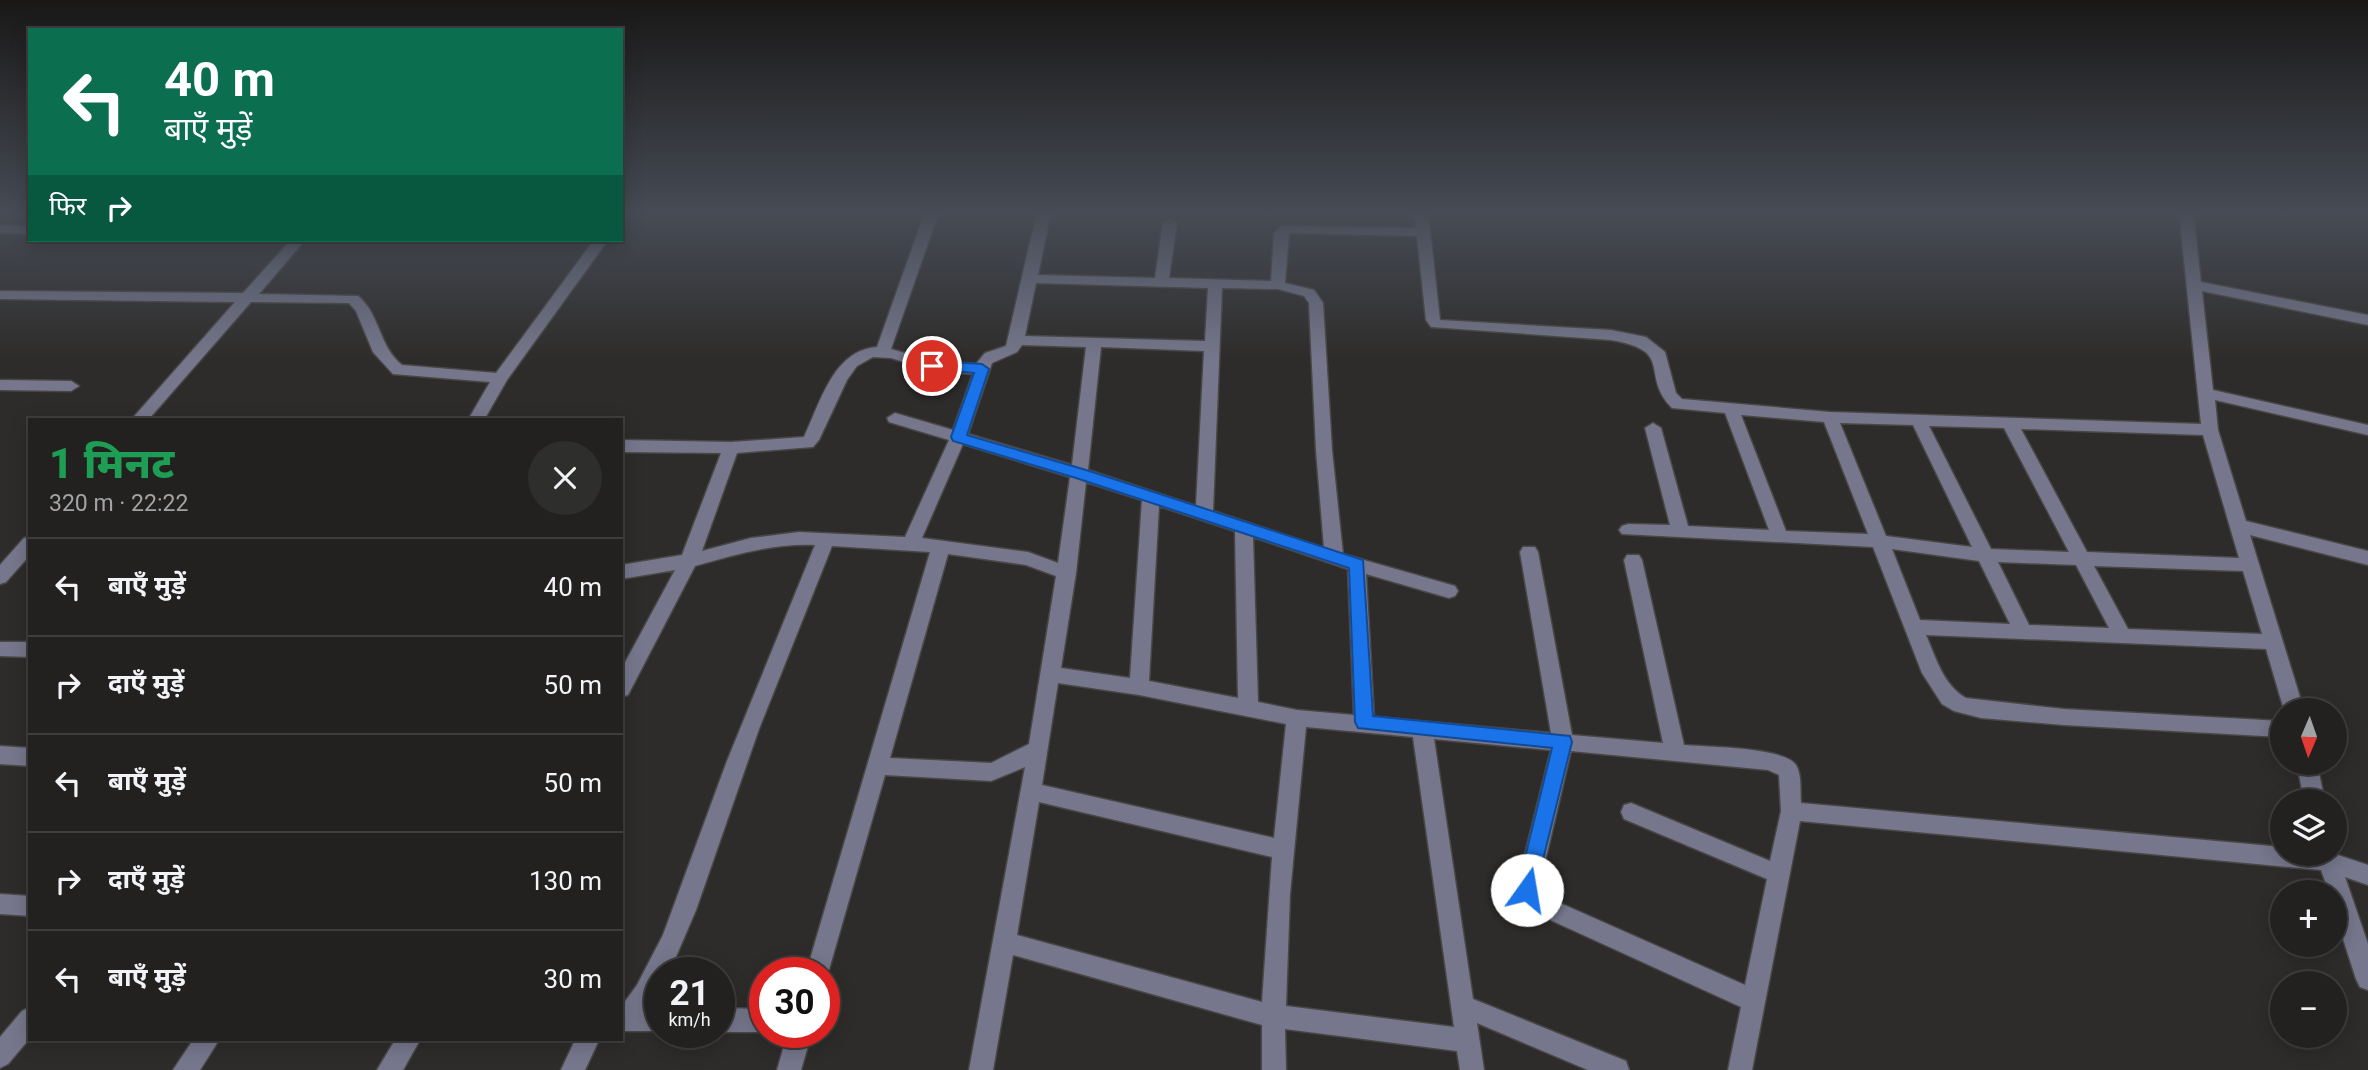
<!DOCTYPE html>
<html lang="hi">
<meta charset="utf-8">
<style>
:root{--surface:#222120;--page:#2e2e2d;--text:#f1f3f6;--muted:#a2a3a5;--line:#3f3e3e}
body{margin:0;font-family:Roboto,"Noto Sans Devanagari",sans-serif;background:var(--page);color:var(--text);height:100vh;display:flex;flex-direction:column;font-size:26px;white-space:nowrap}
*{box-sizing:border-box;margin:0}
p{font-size:23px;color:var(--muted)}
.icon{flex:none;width:38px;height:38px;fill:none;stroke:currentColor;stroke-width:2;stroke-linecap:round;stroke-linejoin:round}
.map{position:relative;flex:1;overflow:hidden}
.side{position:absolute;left:28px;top:418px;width:595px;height:623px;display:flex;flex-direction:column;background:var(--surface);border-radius:0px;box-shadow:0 4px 18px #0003,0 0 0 2px var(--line)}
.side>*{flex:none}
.hud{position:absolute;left:28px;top:28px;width:595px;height:214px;border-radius:0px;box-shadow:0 4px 18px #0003,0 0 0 2px var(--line);background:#0b6e4f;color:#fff;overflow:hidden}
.needle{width:46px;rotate:182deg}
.buttons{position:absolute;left:2270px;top:698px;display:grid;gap:14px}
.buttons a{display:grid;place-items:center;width:77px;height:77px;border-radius:50%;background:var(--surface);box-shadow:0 4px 18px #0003,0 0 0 2px var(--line);font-size:35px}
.speed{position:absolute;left:644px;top:957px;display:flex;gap:14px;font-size:35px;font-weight:700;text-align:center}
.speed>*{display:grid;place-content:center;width:91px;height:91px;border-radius:50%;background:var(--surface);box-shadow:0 4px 18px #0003,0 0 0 2px var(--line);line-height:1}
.speed small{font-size:18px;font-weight:400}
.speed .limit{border:10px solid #d22;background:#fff;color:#111}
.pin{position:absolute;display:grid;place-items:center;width:60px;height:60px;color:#fff;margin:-30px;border:4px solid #fff;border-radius:50%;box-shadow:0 2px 7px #0007}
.me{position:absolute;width:77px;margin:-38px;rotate:13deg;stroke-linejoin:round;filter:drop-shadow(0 0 5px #0008)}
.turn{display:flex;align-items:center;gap:24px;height:147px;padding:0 21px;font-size:32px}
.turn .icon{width:91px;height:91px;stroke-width:2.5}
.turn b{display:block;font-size:49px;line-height:60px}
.then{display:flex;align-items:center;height:66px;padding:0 21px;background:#0003;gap:14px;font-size:26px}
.round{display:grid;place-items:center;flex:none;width:74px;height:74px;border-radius:37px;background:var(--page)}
.head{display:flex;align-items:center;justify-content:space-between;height:119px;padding:0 21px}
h1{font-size:42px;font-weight:800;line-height:52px;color:#1e9e55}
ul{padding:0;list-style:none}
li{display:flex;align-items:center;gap:21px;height:98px;padding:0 21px;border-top:2px solid var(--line)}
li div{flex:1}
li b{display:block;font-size:26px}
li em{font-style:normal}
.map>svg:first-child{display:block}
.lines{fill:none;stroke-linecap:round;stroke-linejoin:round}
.minor-casing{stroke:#494745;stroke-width:3}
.minor{fill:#76778c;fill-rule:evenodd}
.route{fill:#1a73e8;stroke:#114b97;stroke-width:2}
</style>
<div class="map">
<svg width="2368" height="1070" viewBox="0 0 2368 1070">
<rect width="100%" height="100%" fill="#2e2c2a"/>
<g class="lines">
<defs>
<path id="minor" d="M925 212H939L891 349 933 361 976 364 985 353 1006 346 1037 212H1051L1038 275 1155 278 1163 223 1170 219 1177 223 1169 278 1271 281 1274 233 1281 226 1416 228 1414 212H1428L1440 320 1611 330 1646 337 1665 352 1676 393 1682 399 1830 412 2201 424 2179 212H2193L2201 282 2368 315V325L2202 291 2213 390 2368 425V435L2215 400 2218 430 2246 521 2368 551V565L2250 535 2304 710H2284L2266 649 1926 635C1936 658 1943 685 1966 698L2064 709 2282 721V737L2064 725 1981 718 1954 711 1942 704 1922 673 1873 547 1622 534 1619 530 1622 526 1628 524 1670 525 1645 428 1653 423 1661 428 1688 526 1769 530 1725 413 1672 408C1639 374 1676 351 1611 340L1431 327 1426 320 1417 236 1289 233 1285 283 1314 290 1323 303 1332 450 1343 554 1455 586 1458 591 1455 596 1449 598 1366 574 1374 717 1551 733 1520 552 1523 547H1535L1538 552 1572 735 1663 743 1624 560 1627 555H1639L1642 560 1684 745C1706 747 1784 747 1796 765 1802 775 1800 791 1801 803L2282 847V854H2334V847L2338 855 2368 865V885L2345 877 2368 944V990L2360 987 2356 979 2334 911V892H2329L2321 870 1800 821 1752 1070H1728L1741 1007 1535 913 1516 890 1551 750 1434 739 1473 999 1626 1061 1629 1070H1588L1477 1023 1484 1070H1460L1457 1051 1285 1029 1286 1070H1262V1025L1013 955 993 1070H969L1025 767 991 781 885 775 828 973 824 981V973H806L930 552 832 546 759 729 696 910 669 973H660V990L650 1007H660V1031H621V1007L637 985 663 935 727 761 815 545C774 543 734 555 695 566L628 695 621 697V670L675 570 621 579V565L682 555 721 453 621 452V440L731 442 804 437C820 404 833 350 877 347ZM1036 283 1208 288 1205 341 1025 336ZM1222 288 1278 289 1304 296 1309 303 1316 450 1324 548 1213 511ZM1022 345 1086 347 1072 465 968 434 992 363 1017 352ZM1101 347 1204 351 1196 506 1088 470ZM873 357 891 358 933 371 973 374 953 430 895 413 887 418 889 422 949 440 905 537 799 532 751 538 702 551 737 453 813 447 819 440 847 380 857 366ZM1741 415 1824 422 1868 534 1786 531ZM1840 423 1913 425 1972 547 1886 536ZM1929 426 2004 428 2069 552 1991 549ZM2021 429 2203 435 2239 558 2087 552ZM963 444 1070 477 1058 563 1028 552 922 538ZM1086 482 1142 500 1130 678 1061 668 1076 573ZM1159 506 1235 531 1238 698 1149 681ZM1253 537 1348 569 1354 715 1297 710 1258 702ZM1892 549 1979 561 2010 624 1920 620ZM948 554 1026 565 1056 576 1029 744 991 763 890 758ZM1998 562 2076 565 2109 628 2029 625ZM2094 566 2243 571 2262 634 2128 629ZM1058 683 1139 695 1286 724 1274 838 1042 785ZM1306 727 1413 737 1454 1027 1286 1006 1290 894ZM1571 751 1768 770 1779 775 1781 811 1770 861 1631 803 1624 805 1621 812 1624 819 1767 879 1745 985 1551 899 1539 887ZM1039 802 1272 857 1262 1002 1017 935Z
M0 225 30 226V234L0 233Z
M291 240H305L259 294 358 296C380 314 379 347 402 365L496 373 594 240H608L507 380 484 420H468L490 382 393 374 373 352 356 311 349 303 251 302 148 420H131L235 302 0 299V291L243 293Z
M0 380 71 381 79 386 71 391 0 390Z
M30 537V555L6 582 0 584V565L24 538Z
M0 642H30V657L0 656Z
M0 746 30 748V766L0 764Z
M2297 763H2317L2325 802H2304Z
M0 894 30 896V916L0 914Z
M30 1007V1038L8 1064 0 1068V1037L22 1011Z
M719 1008 765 1009V1032H719Z
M788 1032H812L801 1070H777Z
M193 1040H219L200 1070H173Z
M395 1040H420L403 1070H377Z
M575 1040H599L585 1070H561Z"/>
</defs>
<use href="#minor" class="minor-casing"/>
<use href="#minor" class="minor"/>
</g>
<linearGradient id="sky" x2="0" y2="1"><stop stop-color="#191817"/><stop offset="0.59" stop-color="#464b55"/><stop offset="1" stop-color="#464b55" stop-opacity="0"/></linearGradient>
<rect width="2368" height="362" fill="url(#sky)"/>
<path class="route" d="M932 361 982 364 989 369 967 435 1086 470 1363 560 1373 716 1570 736 1572 742 1534 896 1527 899 1520 896 1517 890 1552 748 1358 728 1355 722 1349 568 1076 478 953 441 951 437 974 373 927 369V363Z"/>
</svg>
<div class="buttons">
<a><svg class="needle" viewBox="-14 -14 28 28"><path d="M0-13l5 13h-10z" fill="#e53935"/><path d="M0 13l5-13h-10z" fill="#a2a3a5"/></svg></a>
<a><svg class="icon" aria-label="layers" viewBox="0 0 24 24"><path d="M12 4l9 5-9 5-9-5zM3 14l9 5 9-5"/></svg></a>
<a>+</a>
<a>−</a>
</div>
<div class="speed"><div>21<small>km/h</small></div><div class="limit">30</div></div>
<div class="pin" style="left:932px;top:366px;background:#d93025"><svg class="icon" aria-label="arrive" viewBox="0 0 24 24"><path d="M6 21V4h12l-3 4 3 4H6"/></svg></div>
<svg class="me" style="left:1527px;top:890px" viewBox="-20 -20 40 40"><circle r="19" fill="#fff"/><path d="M0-13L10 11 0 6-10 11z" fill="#1a73e8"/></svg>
<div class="hud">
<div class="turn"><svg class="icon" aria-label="left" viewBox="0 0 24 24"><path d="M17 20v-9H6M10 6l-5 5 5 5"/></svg><div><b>40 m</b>बाएँ मुड़ें</div></div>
<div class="then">फिर<svg class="icon" aria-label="right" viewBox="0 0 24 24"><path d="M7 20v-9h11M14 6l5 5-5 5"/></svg></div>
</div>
<section class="side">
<div class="head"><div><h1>1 मिनट</h1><p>320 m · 22:22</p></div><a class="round"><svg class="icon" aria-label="close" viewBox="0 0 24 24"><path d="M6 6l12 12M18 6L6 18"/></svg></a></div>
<ul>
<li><svg class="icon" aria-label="left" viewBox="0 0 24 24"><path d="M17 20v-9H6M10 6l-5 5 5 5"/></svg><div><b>बाएँ मुड़ें</b></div><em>40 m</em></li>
<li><svg class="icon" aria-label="right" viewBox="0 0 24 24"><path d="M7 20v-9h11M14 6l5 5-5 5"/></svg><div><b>दाएँ मुड़ें</b></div><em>50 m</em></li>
<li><svg class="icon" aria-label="left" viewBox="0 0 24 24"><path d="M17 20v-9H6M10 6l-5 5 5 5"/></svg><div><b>बाएँ मुड़ें</b></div><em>50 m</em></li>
<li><svg class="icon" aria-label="right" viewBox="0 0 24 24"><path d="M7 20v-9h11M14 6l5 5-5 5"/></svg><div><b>दाएँ मुड़ें</b></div><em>130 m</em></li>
<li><svg class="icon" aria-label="left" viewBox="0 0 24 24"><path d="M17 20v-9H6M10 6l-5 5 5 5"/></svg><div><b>बाएँ मुड़ें</b></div><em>30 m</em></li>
</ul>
</section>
</div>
